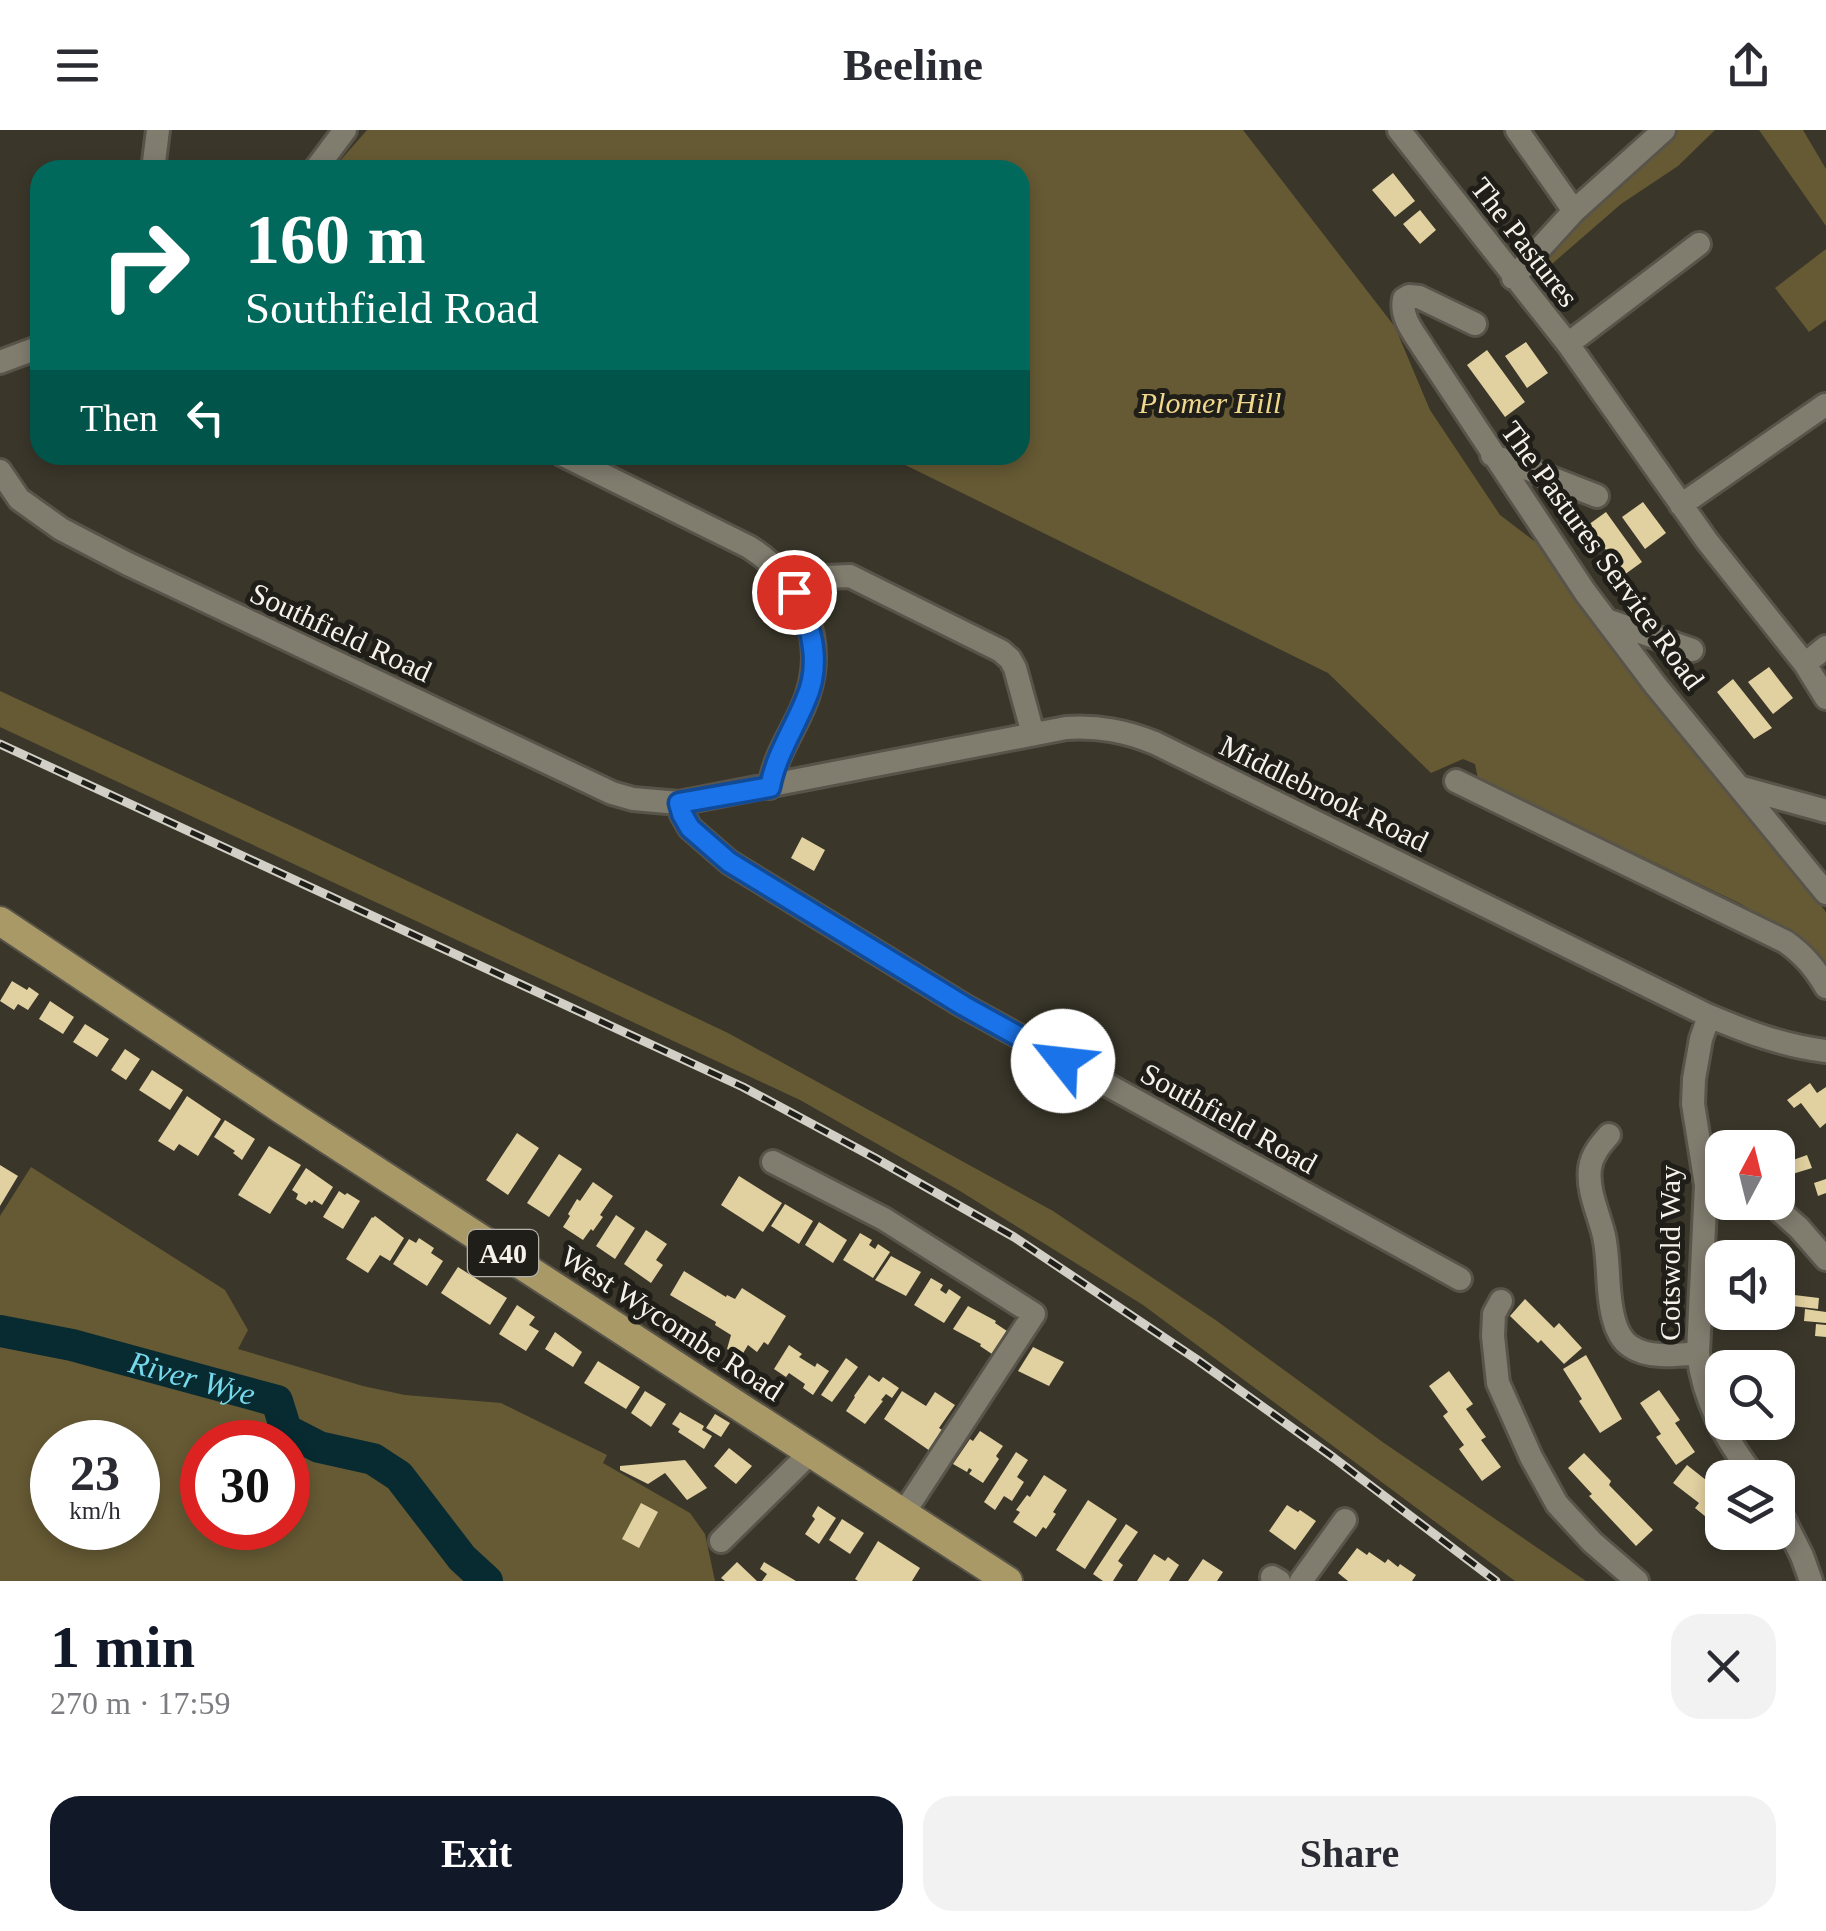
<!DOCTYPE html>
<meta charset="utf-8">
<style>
:root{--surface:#fff;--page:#f2f2f3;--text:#2b2b33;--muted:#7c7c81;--accent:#111827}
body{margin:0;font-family:Georgia,serif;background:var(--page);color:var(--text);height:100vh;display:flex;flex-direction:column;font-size:38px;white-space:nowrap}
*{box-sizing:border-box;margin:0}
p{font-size:32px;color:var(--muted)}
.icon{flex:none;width:55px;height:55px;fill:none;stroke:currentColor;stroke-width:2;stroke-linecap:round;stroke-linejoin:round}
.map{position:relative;height:1451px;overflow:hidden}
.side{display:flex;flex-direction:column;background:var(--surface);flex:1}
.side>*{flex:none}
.top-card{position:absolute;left:30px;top:30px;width:1000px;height:305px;border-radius:30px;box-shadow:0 5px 15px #0003;background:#00695c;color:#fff;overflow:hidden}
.needle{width:65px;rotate:7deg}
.buttons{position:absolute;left:1705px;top:1000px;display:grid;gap:20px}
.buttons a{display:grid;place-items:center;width:90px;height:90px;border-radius:20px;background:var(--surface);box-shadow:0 5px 15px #0003;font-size:50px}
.speed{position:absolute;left:30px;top:1290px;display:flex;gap:20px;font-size:50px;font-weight:700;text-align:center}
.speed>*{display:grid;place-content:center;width:130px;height:130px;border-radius:50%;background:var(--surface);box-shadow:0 5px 15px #0003;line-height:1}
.speed small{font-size:25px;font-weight:400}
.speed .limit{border:15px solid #d22;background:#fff;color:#111}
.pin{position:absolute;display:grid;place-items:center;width:85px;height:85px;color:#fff;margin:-42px;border:5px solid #fff;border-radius:50%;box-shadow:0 2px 10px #0007}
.me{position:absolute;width:110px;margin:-55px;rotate:299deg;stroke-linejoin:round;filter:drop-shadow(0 0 8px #0008)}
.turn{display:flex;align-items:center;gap:35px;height:210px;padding:0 50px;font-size:45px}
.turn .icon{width:130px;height:130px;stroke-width:2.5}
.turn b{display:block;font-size:70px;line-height:85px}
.then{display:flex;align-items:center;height:95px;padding:0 50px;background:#0003;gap:20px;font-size:38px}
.round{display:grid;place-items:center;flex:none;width:105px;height:105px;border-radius:30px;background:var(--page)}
.overview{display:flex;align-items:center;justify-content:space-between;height:170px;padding:0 50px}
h1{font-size:60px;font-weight:800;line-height:75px;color:var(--accent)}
.action{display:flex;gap:20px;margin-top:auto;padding:20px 50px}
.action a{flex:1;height:115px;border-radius:30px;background:var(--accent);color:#fff;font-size:40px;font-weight:800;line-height:115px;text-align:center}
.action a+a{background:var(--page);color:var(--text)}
header{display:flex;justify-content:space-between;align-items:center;height:130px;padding:0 50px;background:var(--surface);font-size:45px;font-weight:800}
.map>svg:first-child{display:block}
.green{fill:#665a34;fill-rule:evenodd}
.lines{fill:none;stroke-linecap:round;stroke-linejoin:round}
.river{stroke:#082a31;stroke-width:32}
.building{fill:#e1d0a0}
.minor-casing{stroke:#58544a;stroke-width:28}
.major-casing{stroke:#58544a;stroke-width:32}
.minor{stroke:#807c6e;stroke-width:22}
.major{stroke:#a99967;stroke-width:28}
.rail-casing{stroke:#d2cfc7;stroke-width:9}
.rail{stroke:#1f1e18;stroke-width:5;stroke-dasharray:15;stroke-linecap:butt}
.route-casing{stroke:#114b97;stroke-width:25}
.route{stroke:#1a73e8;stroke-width:18}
.labels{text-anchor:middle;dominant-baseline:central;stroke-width:10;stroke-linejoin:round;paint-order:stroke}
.shield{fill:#1f1e18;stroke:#b5b2ac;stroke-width:2.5}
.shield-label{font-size:28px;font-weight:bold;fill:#f5f2eb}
.street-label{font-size:30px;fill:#f5f2eb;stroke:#1f1e18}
.park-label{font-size:30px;font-style:italic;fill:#f0d78e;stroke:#1f1e18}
.water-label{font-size:32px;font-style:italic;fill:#76d8eb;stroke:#1f1e18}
</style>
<header><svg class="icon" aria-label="menu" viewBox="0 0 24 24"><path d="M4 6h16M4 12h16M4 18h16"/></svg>Beeline<svg class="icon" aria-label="share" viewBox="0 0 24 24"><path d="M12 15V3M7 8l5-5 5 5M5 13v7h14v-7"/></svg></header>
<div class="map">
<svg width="1826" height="1451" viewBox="0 0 1826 1451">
<rect width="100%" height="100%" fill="#3a362a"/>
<path class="green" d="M367 0H1243L1395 197 1430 280 1500 385 1542 417 1630 540 1826 782V843L1789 805 1741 774 1635 723 1479 654 1475 634 1463 629 1431 643 1328 543 885 325H1020V40H332Z
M1673 0H1715L1678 36 1621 74 1545 140 1539 132 1565 103Z
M1759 0H1803L1826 39V96Z
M1826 119V190L1809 202 1775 158Z
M0 561 300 700 728 903 1053 1081 1217 1191 1384 1313 1586 1451H1515L1143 1175 960 1061 800 970 0 597Z
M31 1037 225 1160 248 1200 238 1219 363 1256 405 1265 501 1273 607 1325 603 1333 690 1383 705 1404 715 1451H0V1086ZM52 1312H138V1398H52ZM202 1312H288V1398H202Z"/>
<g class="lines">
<path class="river" id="s1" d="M0 1201 72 1215 277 1271 286 1300 319 1317 373 1329 399 1346 462 1428 487 1451"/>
</g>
<path class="building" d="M1393 43 1415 71 1395 87 1372 60Z
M1420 80 1436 100 1420 114 1403 94Z
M1526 212 1548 243 1527 258 1505 226Z
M1487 220 1525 272 1505 287 1467 235Z
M1643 372 1666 403 1645 419 1622 387Z
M1606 382 1642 432 1624 445 1588 395Z
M1769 537 1793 568 1773 584 1748 552Z
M1733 549 1772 598 1754 609 1717 562Z
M802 707 825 720 814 741 791 728Z
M12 851 27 860 29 857 39 864 28 880 18 874 14 880 0 871Z
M50 871 74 887 63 904 39 889Z
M85 894 109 909 97 927 73 912Z
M125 919 140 929 126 950 111 940Z
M152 940 183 960 170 980 139 960Z
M1810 953 1817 963 1826 957V993L1820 998 1801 973 1794 978 1787 970Z
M187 966 221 989 198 1026 179 1014 174 1021 158 1011Z
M225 990 255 1009 242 1030 233 1023 235 1021 214 1007Z
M1750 1001 1754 1014 1770 1009 1772 1018H1728L1725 1009Z
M517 1003 539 1018 508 1065 486 1050Z
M269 1016 301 1035 270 1084 238 1065Z
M1789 1017 1793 1030 1807 1025 1812 1038 1786 1046 1782 1033 1778 1034V1020Z
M559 1024 582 1039 549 1087 527 1073Z
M0 1035 18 1046 0 1076Z
M306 1038 333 1057 322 1075 314 1070 312 1073 309 1071 306 1075 296 1069 298 1064 292 1060Z
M739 1046 782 1073 763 1102 721 1075Z
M1826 1049V1063L1818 1066 1814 1053Z
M593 1052 613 1066 600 1085 603 1087 593 1101 591 1099 583 1110 563 1097 570 1086 568 1084 577 1069 580 1071Z
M339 1061 345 1065 347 1063 360 1071 343 1099 323 1087Z
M785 1074 813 1091 799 1114 771 1096Z
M616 1085 635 1098 615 1129 596 1116Z
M375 1086 404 1108 390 1131 380 1125 368 1143 346 1129 372 1087 373 1088Z
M819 1092 847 1110 833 1133 805 1115Z
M646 1100 667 1114 656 1130 663 1135 651 1153 624 1134Z
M860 1103 872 1110 869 1115 875 1119 878 1114 890 1122 873 1148 843 1130Z
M419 1108 434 1118 431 1123 443 1131 427 1156 393 1134 409 1109 416 1113Z
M891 1126 921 1142 906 1166 875 1150Z
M458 1137 507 1168 490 1195 441 1163Z
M684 1141 726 1167 727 1165 735 1169 742 1158 786 1186 768 1215 764 1212 757 1222 748 1215 742 1225 738 1226 727 1219 731 1205 715 1195 716 1192 670 1165Z
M931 1148 943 1155 940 1160 946 1164 949 1159 961 1167 944 1193 914 1175Z
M1794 1165 1819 1168 1818 1179 1792 1176Z
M1525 1169 1554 1198 1559 1193 1582 1218 1564 1234 1541 1210 1538 1213 1510 1186Z
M517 1175 535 1187 529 1195 539 1201 526 1221 499 1204Z
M968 1176 996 1191 995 1193 1010 1203 995 1226 980 1216 981 1214 953 1199Z
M1805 1179 1826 1182V1193L1804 1191Z
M1816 1194 1826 1195V1207L1815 1206Z
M555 1202 582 1222 573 1237 545 1219Z
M789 1215 802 1224 799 1227 815 1237 817 1233 829 1241 813 1265 803 1258 805 1254 789 1243 786 1247 774 1239Z
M1033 1217 1064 1232 1049 1256 1018 1241Z
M1586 1225 1622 1289 1600 1303 1579 1271 1582 1269 1563 1239Z
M846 1228 858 1237 832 1272 821 1265Z
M598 1231 640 1257 626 1279 584 1253Z
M1449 1241 1473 1274 1466 1279 1486 1307 1481 1310 1501 1337 1482 1351 1459 1319 1464 1315 1443 1286 1448 1282 1429 1256Z
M869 1245 879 1252 883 1247 899 1258 892 1268 886 1264 881 1270 883 1271 865 1294 846 1281 855 1267 854 1266Z
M1659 1260 1680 1290 1675 1293 1695 1322 1676 1335 1656 1307 1661 1304 1640 1273Z
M645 1261 666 1274 651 1297 631 1283Z
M902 1261 926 1276 935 1262 955 1275 939 1298 944 1301 930 1321 884 1289Z
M680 1282 704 1296 702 1300 712 1306 704 1319 678 1302 680 1299 672 1294Z
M715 1284 730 1293 721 1307 706 1298Z
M980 1301 1003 1316 996 1326 999 1329 983 1353 969 1344 972 1340 969 1338 967 1342 953 1334 970 1309 973 1311Z
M729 1318 752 1336 736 1354 714 1336Z
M1016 1322 1028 1330 1017 1347 1024 1352 1012 1371 1004 1366 995 1380 984 1372Z
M1584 1323 1611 1351 1609 1355 1653 1400 1636 1416 1589 1366 1592 1364 1568 1338Z
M685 1330 707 1358 687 1370 665 1343 648 1354 620 1340V1336Z
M1687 1335 1711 1354 1708 1358 1722 1370V1400L1695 1378 1699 1373 1673 1353Z
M1044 1345 1067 1360 1053 1382 1056 1384 1046 1399 1043 1397 1036 1407 1013 1392 1020 1382 1016 1380 1027 1365 1030 1367Z
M1088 1370 1117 1389 1085 1439 1056 1420Z
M641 1373 658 1382 639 1418 622 1409Z
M1287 1375 1298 1382 1300 1380 1316 1391 1295 1420 1269 1401Z
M818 1376 836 1388 819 1414 805 1404 815 1389 812 1386Z
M842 1389 864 1403 850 1424 829 1410Z
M1126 1394 1138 1402 1118 1431 1123 1435 1113 1451H1103L1093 1444Z
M1719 1402H1752L1739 1419Z
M878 1411 920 1438 912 1451H858L855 1449Z
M1357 1418 1367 1425 1369 1422 1385 1433 1388 1429 1398 1437 1400 1434 1416 1445 1412 1451H1348L1338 1443Z
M1154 1424 1165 1431 1168 1427 1179 1435 1169 1451H1137Z
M1203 1429 1223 1442 1217 1451H1188Z
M737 1432 757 1451H725L721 1448Z
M764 1432 796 1451H762L767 1444 760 1439Z"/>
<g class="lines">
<defs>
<path id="minor" d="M1399 0 1568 214 1707 411 1805 534 1826 568
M1517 0 1574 81
M153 40 158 0
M315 40 345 0
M1513 148 1574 81 1664 0
M1475 194 1419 167 1409 166 1404 169C1400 188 1415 204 1424 219L1585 462 1656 556 1826 763
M1568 214 1699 114
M0 232 40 217
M563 325 749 417C798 448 827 505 808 564 798 596 776 620 770 657
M1492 325 1597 366
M0 341 19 369 61 399 128 434 612 663 633 669 679 673 1066 598C1099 596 1125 601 1155 613L1709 886C1747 902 1784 916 1826 921
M1681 375 1825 275
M795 462 827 447 850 446 1001 521 1010 529 1015 538 1033 604
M1606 490 1692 520
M1805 534 1826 517
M1456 651 1786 812C1804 825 1815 838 1826 857
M1739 657 1826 681
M679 673 682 684 690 698 729 732 964 876 1460 1149
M1709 886 1701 909 1694 949 1693 974 1706 1055 1698 1223C1704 1273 1725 1308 1755 1348
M1609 1005C1601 1014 1592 1024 1590 1038 1587 1061 1599 1084 1604 1106 1610 1133 1606 1163 1614 1190 1616 1199 1622 1211 1630 1216 1648 1229 1677 1225 1698 1223
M773 1032 884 1089 1034 1184 903 1384
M1770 1072 1799 1098 1826 1129
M1501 1171 1494 1184 1493 1206 1498 1253 1531 1327 1557 1374 1592 1412 1637 1451
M1778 1378 1802 1426 1811 1451
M721 1411 811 1322
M1272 1447 1279 1451
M1301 1451 1345 1390"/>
<path id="major" d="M0 791 281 979 1008 1451"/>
</defs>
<use href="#minor" class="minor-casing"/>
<use href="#major" class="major-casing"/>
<use href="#minor" class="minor"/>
<use href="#major" class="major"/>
<defs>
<path id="rail" d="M0 614 743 957 875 1028 1014 1107 1196 1229 1334 1328 1496 1451"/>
</defs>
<use href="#rail" class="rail-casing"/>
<use href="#rail" class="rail"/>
</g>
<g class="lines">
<defs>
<path id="route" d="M794 462C811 494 822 533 806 569 794 599 776 625 770 657L679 673 682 684 690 698 729 732 964 876 1063 931"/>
</defs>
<use href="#route" class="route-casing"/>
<use href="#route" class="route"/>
</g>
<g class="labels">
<rect class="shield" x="468" y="1100" width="70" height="46" rx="8"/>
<g class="shield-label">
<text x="503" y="1123">A40</text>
</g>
<g class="street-label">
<text transform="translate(1525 112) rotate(52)">The Pastures</text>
<text transform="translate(1603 425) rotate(54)">The Pastures Service Road</text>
<text transform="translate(341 502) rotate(25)">Southfield Road</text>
<text transform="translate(1324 663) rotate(26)">Middlebrook Road</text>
<text transform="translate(1229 988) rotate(29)">Southfield Road</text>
<text transform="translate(1669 1123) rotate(-90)">Cotswold Way</text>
<text transform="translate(672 1193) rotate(33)">West Wycombe Road</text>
</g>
<g class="park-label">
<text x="1210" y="272">Plomer Hill</text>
</g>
<g class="water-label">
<text stroke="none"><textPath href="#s1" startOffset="198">River Wye</textPath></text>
</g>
</g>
</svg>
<div class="buttons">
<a><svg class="needle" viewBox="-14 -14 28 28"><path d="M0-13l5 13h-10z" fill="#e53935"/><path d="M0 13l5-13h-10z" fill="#7c7c81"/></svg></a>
<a><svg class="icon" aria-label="sound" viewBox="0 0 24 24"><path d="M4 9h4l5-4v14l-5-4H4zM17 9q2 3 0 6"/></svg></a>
<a><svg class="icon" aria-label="search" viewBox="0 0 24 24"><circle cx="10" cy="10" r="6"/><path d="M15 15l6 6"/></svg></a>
<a><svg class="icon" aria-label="layers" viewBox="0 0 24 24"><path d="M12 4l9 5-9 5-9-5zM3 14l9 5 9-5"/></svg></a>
</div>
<div class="speed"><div>23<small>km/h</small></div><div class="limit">30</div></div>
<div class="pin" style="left:794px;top:462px;background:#d93025"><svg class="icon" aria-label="arrive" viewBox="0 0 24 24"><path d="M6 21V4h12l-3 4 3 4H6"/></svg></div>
<svg class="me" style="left:1063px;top:931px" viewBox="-20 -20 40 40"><circle r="19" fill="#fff"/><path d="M0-13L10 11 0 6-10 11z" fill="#1a73e8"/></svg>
<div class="top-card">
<div class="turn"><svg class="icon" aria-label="right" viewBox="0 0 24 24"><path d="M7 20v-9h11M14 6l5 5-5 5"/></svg><div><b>160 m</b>Southfield Road</div></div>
<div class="then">Then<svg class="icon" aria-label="left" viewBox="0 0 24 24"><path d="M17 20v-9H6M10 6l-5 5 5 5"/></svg></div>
</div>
</div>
<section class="side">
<div class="overview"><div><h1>1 min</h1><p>270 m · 17:59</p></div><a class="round"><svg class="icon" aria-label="close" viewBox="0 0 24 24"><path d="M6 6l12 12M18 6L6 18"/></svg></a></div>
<div class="action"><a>Exit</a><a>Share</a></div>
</section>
